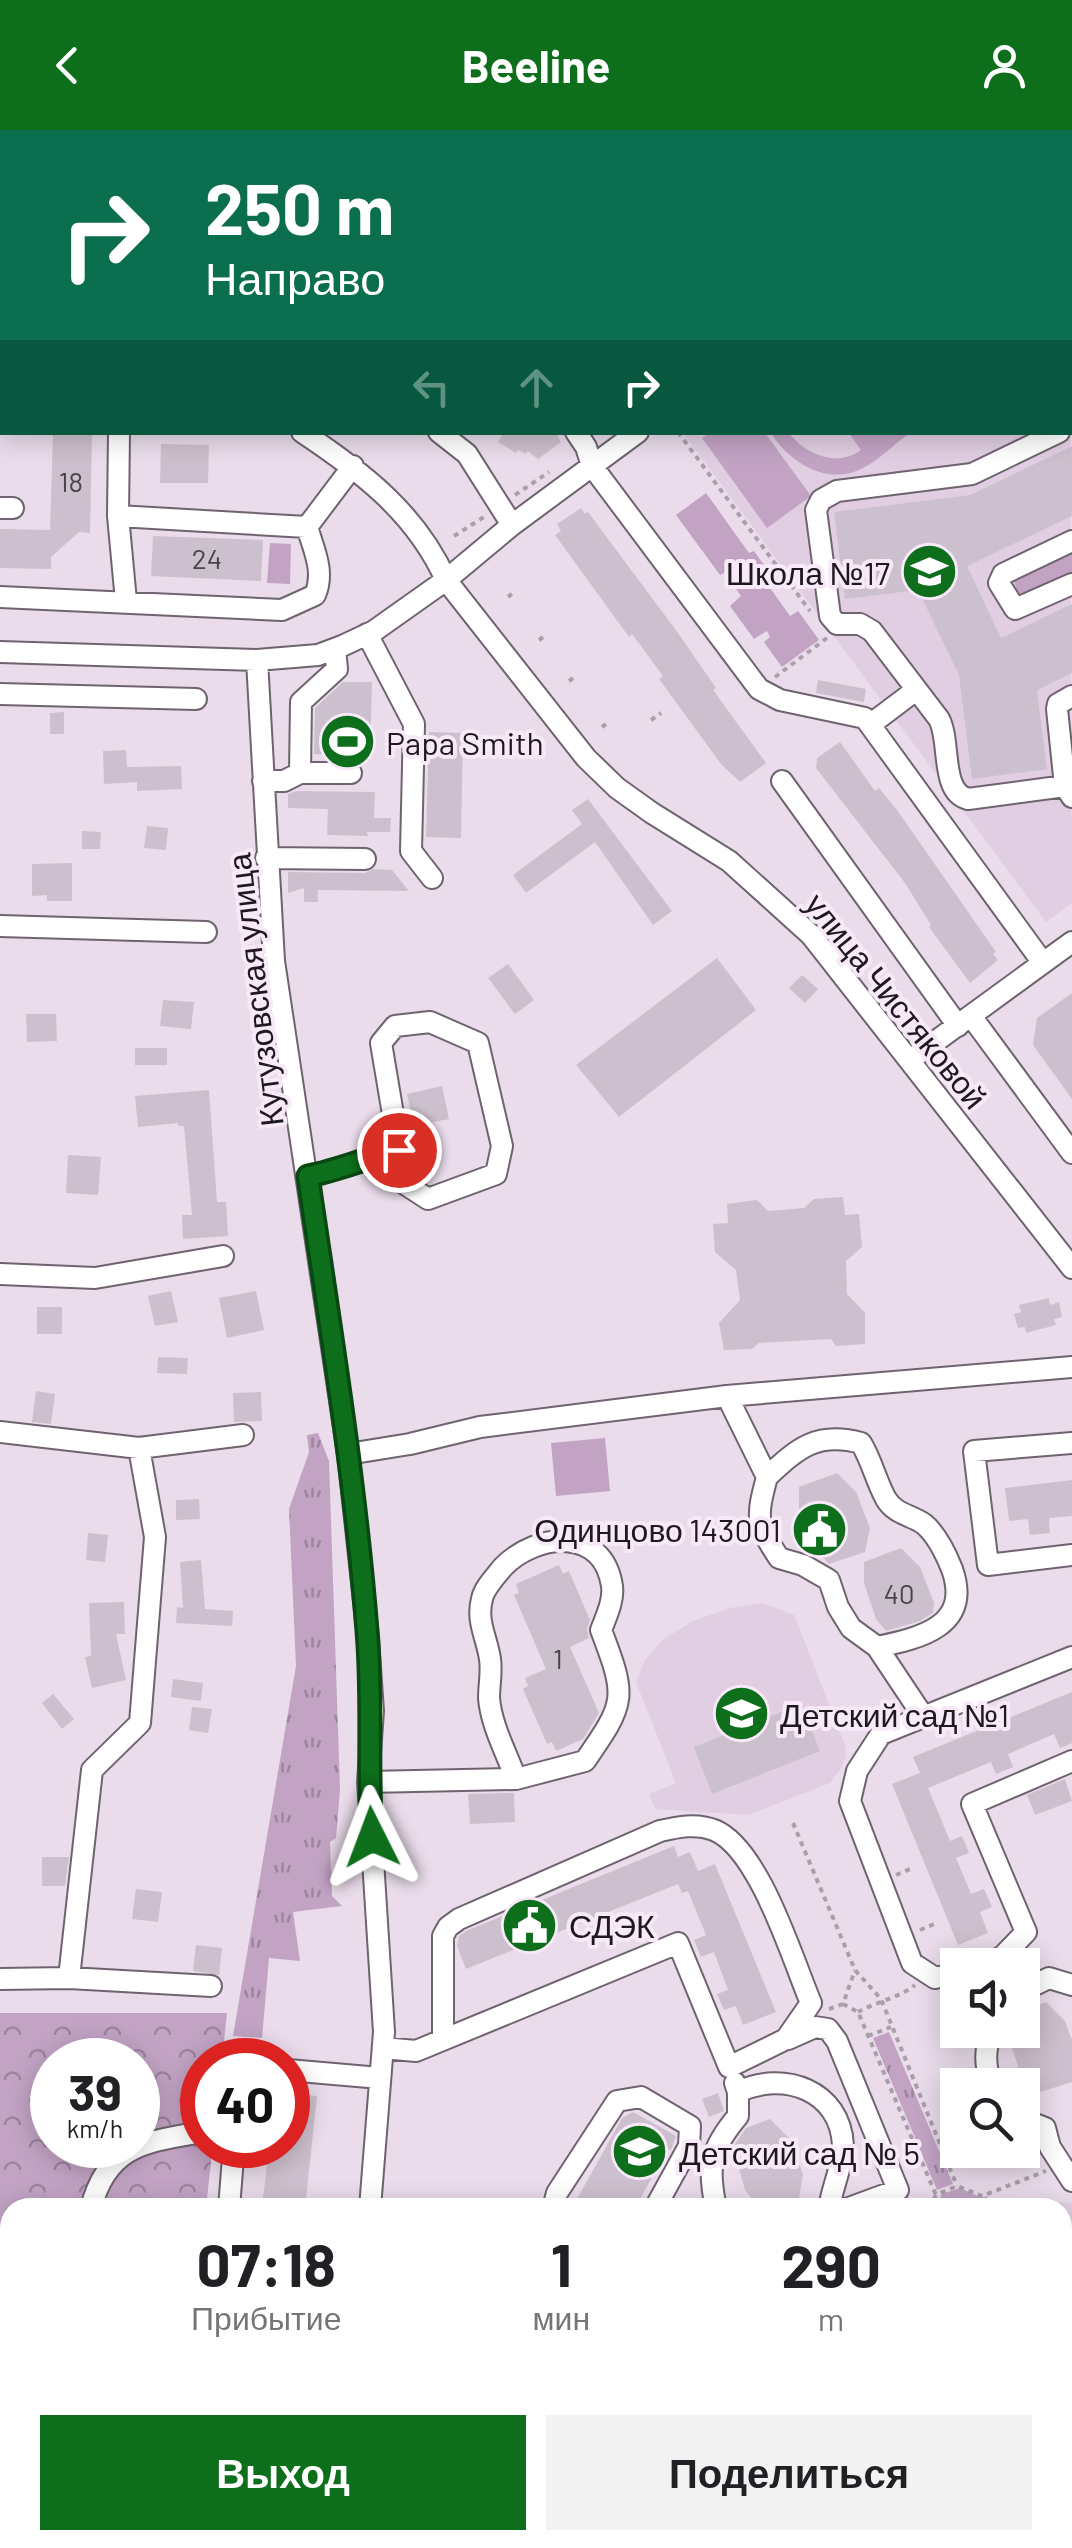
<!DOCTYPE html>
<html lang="ru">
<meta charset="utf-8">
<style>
:root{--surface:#fff;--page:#f2f2f2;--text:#202124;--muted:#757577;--accent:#0d6e1b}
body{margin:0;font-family:Barlow,sans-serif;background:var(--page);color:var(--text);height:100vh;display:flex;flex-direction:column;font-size:38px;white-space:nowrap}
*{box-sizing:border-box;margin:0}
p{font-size:32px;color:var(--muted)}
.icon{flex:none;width:55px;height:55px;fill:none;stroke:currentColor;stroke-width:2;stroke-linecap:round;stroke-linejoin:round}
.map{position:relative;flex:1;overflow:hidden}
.sheet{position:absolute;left:0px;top:2068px;width:1072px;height:352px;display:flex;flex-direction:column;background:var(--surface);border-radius:30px 30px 0 0;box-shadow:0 5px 25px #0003}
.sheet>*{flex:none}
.banner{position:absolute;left:0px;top:0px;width:1072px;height:305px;box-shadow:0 5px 25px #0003;background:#0b6e4f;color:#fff;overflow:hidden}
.buttons{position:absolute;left:940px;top:1818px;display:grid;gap:20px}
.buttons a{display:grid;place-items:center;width:100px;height:100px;border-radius:0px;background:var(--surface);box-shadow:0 5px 25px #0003;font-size:50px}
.speed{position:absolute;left:30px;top:1908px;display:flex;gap:20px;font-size:50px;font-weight:700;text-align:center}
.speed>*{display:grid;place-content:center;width:130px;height:130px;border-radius:50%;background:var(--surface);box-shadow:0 5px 25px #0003;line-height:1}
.speed small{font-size:25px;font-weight:400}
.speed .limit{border:15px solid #d22;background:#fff;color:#111}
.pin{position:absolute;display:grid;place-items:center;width:85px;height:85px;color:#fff;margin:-42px;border:5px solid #fff;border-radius:50%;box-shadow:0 2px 10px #0007}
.me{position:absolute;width:110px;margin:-55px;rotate:357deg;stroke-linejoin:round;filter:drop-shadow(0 0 8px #0008)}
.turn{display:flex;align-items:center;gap:35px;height:210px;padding:0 40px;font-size:45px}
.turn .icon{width:130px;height:130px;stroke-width:2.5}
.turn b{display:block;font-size:70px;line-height:85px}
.lanes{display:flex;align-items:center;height:95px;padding:0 40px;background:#0003;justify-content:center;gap:50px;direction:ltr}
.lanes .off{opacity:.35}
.eta{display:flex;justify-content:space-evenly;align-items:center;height:170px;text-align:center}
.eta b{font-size:60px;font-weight:700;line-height:70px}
.cta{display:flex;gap:20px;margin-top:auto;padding:20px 40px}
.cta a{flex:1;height:115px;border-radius:0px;background:var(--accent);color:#fff;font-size:40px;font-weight:700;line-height:115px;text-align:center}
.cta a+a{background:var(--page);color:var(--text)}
header{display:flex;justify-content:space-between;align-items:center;height:130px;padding:0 40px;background:var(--accent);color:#fff;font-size:45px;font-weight:700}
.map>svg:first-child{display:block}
.built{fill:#e1cee2}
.grass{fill:url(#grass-tufts)}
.forest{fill:url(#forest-crowns);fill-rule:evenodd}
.park{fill:#c2a3c4}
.building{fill:#cdc0ce}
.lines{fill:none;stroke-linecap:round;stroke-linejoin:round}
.minor-casing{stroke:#6f6370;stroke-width:24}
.path{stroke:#aa9faa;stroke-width:4;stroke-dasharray:5 5;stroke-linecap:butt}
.minor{stroke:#fff;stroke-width:20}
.route-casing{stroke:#084812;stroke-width:25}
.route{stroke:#0d6e1b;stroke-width:18}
.labels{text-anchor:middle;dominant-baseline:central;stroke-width:8;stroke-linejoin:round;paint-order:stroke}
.number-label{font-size:28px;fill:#4a434a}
.poi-label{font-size:32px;fill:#1e191e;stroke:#f7e9f8;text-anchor:start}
.street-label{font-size:32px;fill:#1e191e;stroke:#f7e9f8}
</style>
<header><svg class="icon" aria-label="back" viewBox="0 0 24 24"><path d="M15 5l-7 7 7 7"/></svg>Beeline<svg class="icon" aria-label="person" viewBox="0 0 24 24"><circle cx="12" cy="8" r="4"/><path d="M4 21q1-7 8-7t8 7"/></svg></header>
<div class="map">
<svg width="1072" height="2418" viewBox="0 0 1072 2418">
<defs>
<pattern id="grass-tufts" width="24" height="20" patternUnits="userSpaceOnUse" patternTransform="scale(2.5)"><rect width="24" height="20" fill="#c2a3c4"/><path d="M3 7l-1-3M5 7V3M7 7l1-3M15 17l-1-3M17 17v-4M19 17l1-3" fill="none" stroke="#9d849f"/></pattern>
<pattern id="forest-crowns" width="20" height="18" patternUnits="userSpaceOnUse" patternTransform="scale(2.5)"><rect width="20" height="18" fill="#c2a3c4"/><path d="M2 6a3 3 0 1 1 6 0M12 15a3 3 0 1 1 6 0" fill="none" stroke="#9d849f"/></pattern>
</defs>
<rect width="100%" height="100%" fill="#eadceb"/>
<path class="built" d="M1070 179 1072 773 1046 792 683 303 1070 302Z
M763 1473 794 1485 845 1615 846 1627 840 1640 830 1653 749 1685 655 1679 649 1664 676 1653 636 1552 645 1530 662 1510 693 1491 730 1478Z
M1057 2072 1072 2073V2418H592L591 2410H1062V2078L1014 2077Z"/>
<path class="grass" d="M318 1303 329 1331 340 1659 336 1708 330 1712 332 1766 342 1776 293 1782 300 1831 269 1828 262 1908 233 1906 296 1536 289 1379 309 1322 307 1305Z
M889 1902 953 2054 937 2060 873 1908Z"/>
<path class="forest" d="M0 1883H227L222 1930H202V2015H213L206 2077 10 2078V2410H171L170 2418H0ZM52 1930H138V2015H52Z"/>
<path class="park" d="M710 303H765L811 366 767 398 702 308Z
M771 303H789C805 324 837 338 861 320L849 303H910C894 314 877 332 859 340 825 355 788 331 771 303Z
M706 363 749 423 754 421 771 445 765 451 790 486 798 481 819 510 782 537 764 512 770 507 767 501 754 509 730 476 741 466 724 443 720 445 676 385Z
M270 413 291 414 290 454 267 453Z
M1072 419V444L1026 466 1017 462 1014 449Z
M605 1308 610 1361 556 1366 551 1313Z
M960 2058 982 2068 987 2066 990 2077H935L942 2064Z
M1072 2315V2400L1063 2404V2319Z"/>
<path class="building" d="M53 302H92L90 403 79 402 51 427V439L0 438V399L50 400Z
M504 302H555L561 312 538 329 528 321 526 324 518 320 516 323 498 312Z
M161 314 209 315 208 353H160Z
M1072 316V386L967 436 1001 508 1072 474V543L1037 560 1047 639 972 649 959 545 918 460 845 469 834 382 970 365Z
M581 378 585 384 588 382 678 503 716 558 713 560 766 633 740 652 721 634 659 549 663 546 632 504 629 507 555 405 561 401 557 394Z
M153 406 263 410 261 451 151 446Z
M818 550 866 559 864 572 816 563Z
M343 552H372L370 625 314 624 315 578Z
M64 582V604H50V583Z
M429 602 463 603 461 708 426 707Z
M840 612 875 661 879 658 897 680 996 822 993 824 998 830 970 853 929 797 931 795 905 753 816 638 817 628Z
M126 620 127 637 181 636 182 659 137 661V652L104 654 103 621Z
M296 661 375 662 374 688H391L390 702H366L369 706 327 705 328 679 288 678V664Z
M588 669 672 781 653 795 595 712 526 763 513 745 582 694 572 680Z
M147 696 168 698 166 720 144 718Z
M82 701 101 702 100 719H82Z
M72 733V771H47V765L32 766V734Z
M374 739 392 740 409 761 318 760V772H304V758L288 763V742L365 743Z
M717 828 756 880 619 987 576 935Z
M508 834 534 870 515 884 488 848Z
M802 845 818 859 805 873 789 858Z
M1072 863V969L1033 915 1037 888Z
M163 870 194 872 191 899 160 896Z
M26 884H56L57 911 27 912Z
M135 918H167V935H135Z
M442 956 449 989 414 996 407 964Z
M209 960 217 1072H226L228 1106 183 1109 182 1085H192L184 996H178V993L138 997 135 966Z
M68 1025 101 1027 98 1065 66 1063Z
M843 1067 845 1085 859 1084 862 1117 846 1131 847 1164 865 1183V1214L836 1216 831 1209 759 1213 752 1219 724 1220 719 1193 740 1170 736 1140 715 1122 713 1094 728 1093 727 1074 757 1070 768 1081 804 1078 814 1069Z
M171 1161 178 1192 155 1196 148 1166Z
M256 1161 264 1200 227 1208 219 1168Z
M1049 1168 1050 1175 1059 1172 1062 1187 1054 1189 1056 1195 1026 1203 1025 1197 1018 1198 1014 1184 1021 1182 1019 1175Z
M37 1177H62V1204H37Z
M158 1227 188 1228 187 1244 157 1243Z
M36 1261 55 1264 51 1294 32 1292Z
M261 1262 262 1291 234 1292 233 1263Z
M837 1343 856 1362 870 1398 865 1422 829 1434 811 1414 799 1378V1357Z
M1072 1350V1386L1049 1388 1050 1403 1030 1405 1028 1389 1009 1391 1005 1358Z
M199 1369 200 1389 176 1390V1370Z
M88 1403 108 1405 105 1432 86 1430Z
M901 1418 920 1437 934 1473 933 1483 920 1491 886 1501 876 1489 864 1453V1432Z
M201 1430 205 1479 233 1481 232 1496 176 1493 177 1477 183 1478 180 1432Z
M559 1435 563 1444 569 1441 590 1490 587 1499 589 1508 570 1517 599 1583 583 1609 556 1621 552 1612 547 1614 523 1559 528 1556 525 1548 546 1539 514 1465 519 1463 516 1454Z
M124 1472 125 1504H116L126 1550 92 1558 85 1527 91 1526 89 1473Z
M173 1549 203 1553 201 1571 171 1567Z
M1072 1562V1613L1060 1618 1054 1604 1008 1624 1013 1637 996 1644 991 1632 928 1658 950 1711 962 1706 969 1723 956 1728 971 1764 984 1759 992 1777 980 1782 988 1803 958 1815 892 1654 920 1643 913 1627Z
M53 1564 74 1589 62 1599 42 1573Z
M801 1574 820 1621 712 1664 694 1617Z
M192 1577 212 1579 208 1603 189 1600Z
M1065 1649 1072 1671 1035 1685 1027 1665Z
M514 1663 515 1692 470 1694 468 1664Z
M674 1716 678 1727 690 1722 698 1741 715 1734 776 1882 743 1895 736 1876 724 1880 717 1864 728 1860 714 1822 701 1827 694 1810 706 1805 688 1761 682 1763 678 1754 466 1839 457 1816 459 1806 466 1801Z
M42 1727H69L65 1756H42Z
M136 1759 162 1762 158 1792 132 1789Z
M196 1815 222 1818 219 1845 193 1841Z
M1046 1872 1065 1891 1072 1910V1952L1037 1963 1020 1942 1006 1900H1022V1880Z
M288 1963 317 1966 305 2078H262L269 2015H288Z
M718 1963 724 1981 709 1987 702 1969Z
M633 1982 676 2006 671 2020 668 2019 635 2078H572L622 1988Z
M770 1989 789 2008 803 2044 799 2068 770 2078H759L745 2060 733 2017 746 1998Z"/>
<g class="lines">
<defs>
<path id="minor" d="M3 0 5 2
M573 0 575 2
M635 0 637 2
M778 0 780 2
M959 0 961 2
M164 2 165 0
M314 2 318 0
M590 2 594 0
M0 107 2 108
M1070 128 1072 130
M0 167 2 168
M0 273 2 271
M302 302C362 342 416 383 446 450L586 628 617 658 652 683 729 731 811 805 1072 1138
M439 302 467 324 512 395
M576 302 586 317 592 336 759 559 780 570 865 588 1043 833 910 930
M1059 302 972 344 837 361 821 370 816 380 830 486 837 494H860L872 501 939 589C951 611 940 662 968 669L1065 656
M0 378H13
M118 386 119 302
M307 397 353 336
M1072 411 1003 444 999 453 1015 479 1072 454
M0 467 282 480 315 465C325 442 314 420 307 397L118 386 126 471
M367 504 414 594 411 721 432 748
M0 522 257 530 318 525 342 516 374 501 446 450 512 395 638 302
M257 530 274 831 348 1324 368 1508 373 1581 368 1652 384 1902 370 2078
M0 564 196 569
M1072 566 1058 574 1057 579 1065 656 1072 667
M871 594 916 560
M300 643 301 572 337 539 335 519
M263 651H284L300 643H351
M782 651 958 896
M266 728 365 729
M0 796 206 802
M1043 833 1072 812
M971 886 1072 1023
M308 1046C340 1040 368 1027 399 1020L381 913 395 896 430 892 478 913 502 1016 496 1044 428 1069 405 1054 399 1020
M0 1144 95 1148 223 1126
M727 1266 767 1347C756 1388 756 1393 779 1428L803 1435 829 1450 838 1477 851 1498 877 1517 923 1586
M0 1302 139 1318 243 1305
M1072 1313 974 1321 988 1435 1072 1425
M348 1324 410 1314 480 1297 727 1266 1072 1237
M767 1347C798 1318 817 1301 861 1313 872 1331 876 1351 886 1369 895 1384 911 1385 924 1394 937 1405 946 1424 952 1439 972 1496 921 1508 877 1517
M368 1652 516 1649 585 1631C626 1572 627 1568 601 1500 606 1487 614 1471 612 1456 603 1396 536 1403 503 1437 496 1446 484 1458 482 1469 476 1491 487 1508 490 1529 492 1542 489 1555 489 1568 491 1595 507 1624 516 1649
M984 1835 1002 1827 1026 1802 972 1674 1072 1631
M958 1843 935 1848 912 1833 850 1671 857 1641 881 1604 1072 1527
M69 1848 92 1640 140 1593 155 1407 139 1318
M0 1849 69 1848 211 1856
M1022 1861 1049 1848 1072 1855
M788 1909 815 1897 828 1899 837 1911 898 2060 849 2078
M383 1918 416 1921 678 1813 729 1937 786 1909 811 1873C792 1828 759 1718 714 1700 696 1693 678 1697 660 1701L459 1789 448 1797 443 1806V1908
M288 1940 380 1948
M991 1955C985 1935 984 1920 992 1900
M738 1962C783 1940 841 1960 843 2016 843 2034 832 2058 829 2078
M1022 1989 1045 1998 1050 2017 1072 2051
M91 2078C107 2015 145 2012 202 2002
M229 2078 234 2015
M553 2078 557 2063 617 1971 641 1967 690 1996 689 2016 655 2078
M716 2078C707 2036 710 2019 738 1986V1962L735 1953
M0 2211 10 2203
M0 2252 10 2251
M340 2418 341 2410
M480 2418 481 2410"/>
</defs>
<use href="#minor" class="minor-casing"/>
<path class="path" d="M710 0 712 2
M919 0 920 2
M445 2 448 0
M913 2V0
M678 302 810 481
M515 365 549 342
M454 406 487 385
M508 467 514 462
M539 510 546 505
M775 547 827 508
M569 551 576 546
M651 590 661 583
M602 597 609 592
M793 1693 855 1840 881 1869 957 2056
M896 1745 910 1739
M920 1800 934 1794
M843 1874 858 1882 936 2065
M829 1879 843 1874 855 1840
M858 1882C876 1872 901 1867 915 1855
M868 1906 891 1897
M929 2078 936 2065 957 2056 982 2066 1046 2041
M574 2410 575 2418
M7 2418 14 2410
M243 2418 245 2410
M289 2418 290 2410"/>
<use href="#minor" class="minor"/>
</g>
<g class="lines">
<defs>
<path id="route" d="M372 1707C367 1638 373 1570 367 1501 355 1348 330 1197 308 1046 340 1040 368 1027 399 1020"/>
</defs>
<use href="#route" class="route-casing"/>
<use href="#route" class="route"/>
</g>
<defs>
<symbol id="school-disc" viewBox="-11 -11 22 22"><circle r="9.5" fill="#0d6e1b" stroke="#f7e9f8"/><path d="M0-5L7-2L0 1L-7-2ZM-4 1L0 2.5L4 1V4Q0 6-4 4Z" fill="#fff"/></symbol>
<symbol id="stadium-disc" viewBox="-11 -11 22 22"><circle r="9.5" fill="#0d6e1b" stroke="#f7e9f8"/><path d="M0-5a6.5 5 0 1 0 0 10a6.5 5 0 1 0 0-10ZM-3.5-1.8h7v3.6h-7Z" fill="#fff"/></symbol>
<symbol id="civic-disc" viewBox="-11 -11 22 22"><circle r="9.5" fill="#0d6e1b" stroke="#f7e9f8"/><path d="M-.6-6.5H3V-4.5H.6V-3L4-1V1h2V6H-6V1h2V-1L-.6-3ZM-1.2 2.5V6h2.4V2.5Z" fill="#fff"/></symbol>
</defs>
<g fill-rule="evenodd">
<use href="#school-disc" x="898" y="410" width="63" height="63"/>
<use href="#stadium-disc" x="316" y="580" width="63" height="63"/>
<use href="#civic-disc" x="788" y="1368" width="63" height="63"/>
<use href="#school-disc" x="710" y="1552" width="63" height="63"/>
<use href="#civic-disc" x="498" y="1764" width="63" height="63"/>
<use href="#school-disc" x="608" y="1990" width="63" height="63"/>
</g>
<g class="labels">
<g class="number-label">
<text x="71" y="351">18</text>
<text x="207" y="428">24</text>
<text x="899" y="1463">40</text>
<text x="558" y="1528">1</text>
</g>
<g class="poi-label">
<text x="890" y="442" text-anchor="end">Школа №17</text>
<text x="386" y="612">Papa Smith</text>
<text x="781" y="1399" text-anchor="end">Одинцово 143001</text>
<text x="780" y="1584">Детский сад №1</text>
<text x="569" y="1795">СДЭК</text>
<text x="679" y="2022">Детский сад № 5</text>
</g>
<g class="street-label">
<text transform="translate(254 860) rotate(-97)">Кутузовская улица</text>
<text transform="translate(897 870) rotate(51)">улица Чистяковой</text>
</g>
</g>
</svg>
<div class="buttons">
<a><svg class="icon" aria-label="sound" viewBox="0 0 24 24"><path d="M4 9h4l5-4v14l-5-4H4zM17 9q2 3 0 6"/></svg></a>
<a><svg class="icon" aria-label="search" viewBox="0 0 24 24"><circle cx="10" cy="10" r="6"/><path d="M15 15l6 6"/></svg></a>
</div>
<div class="speed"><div>39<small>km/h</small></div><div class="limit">40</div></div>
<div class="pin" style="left:399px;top:1020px;background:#d93025"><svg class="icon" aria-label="arrive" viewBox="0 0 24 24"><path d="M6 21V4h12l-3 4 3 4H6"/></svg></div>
<svg class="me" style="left:372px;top:1707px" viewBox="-20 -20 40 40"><path d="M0-17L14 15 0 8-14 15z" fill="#0d6e1b" stroke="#fff" stroke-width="4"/></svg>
<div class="banner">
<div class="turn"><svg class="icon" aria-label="right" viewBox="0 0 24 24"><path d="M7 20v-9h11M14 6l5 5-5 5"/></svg><div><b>250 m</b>Направо</div></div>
<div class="lanes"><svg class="icon off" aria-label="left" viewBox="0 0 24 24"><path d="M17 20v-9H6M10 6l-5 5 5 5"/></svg><svg class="icon off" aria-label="ahead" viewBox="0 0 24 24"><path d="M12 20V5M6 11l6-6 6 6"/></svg><svg class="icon" aria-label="right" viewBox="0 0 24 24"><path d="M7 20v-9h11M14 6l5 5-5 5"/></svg></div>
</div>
<section class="sheet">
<div class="eta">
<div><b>07:18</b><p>Прибытие</p></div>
<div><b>1</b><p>мин</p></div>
<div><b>290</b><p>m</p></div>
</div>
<div class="cta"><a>Выход</a><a>Поделиться</a></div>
</section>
</div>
